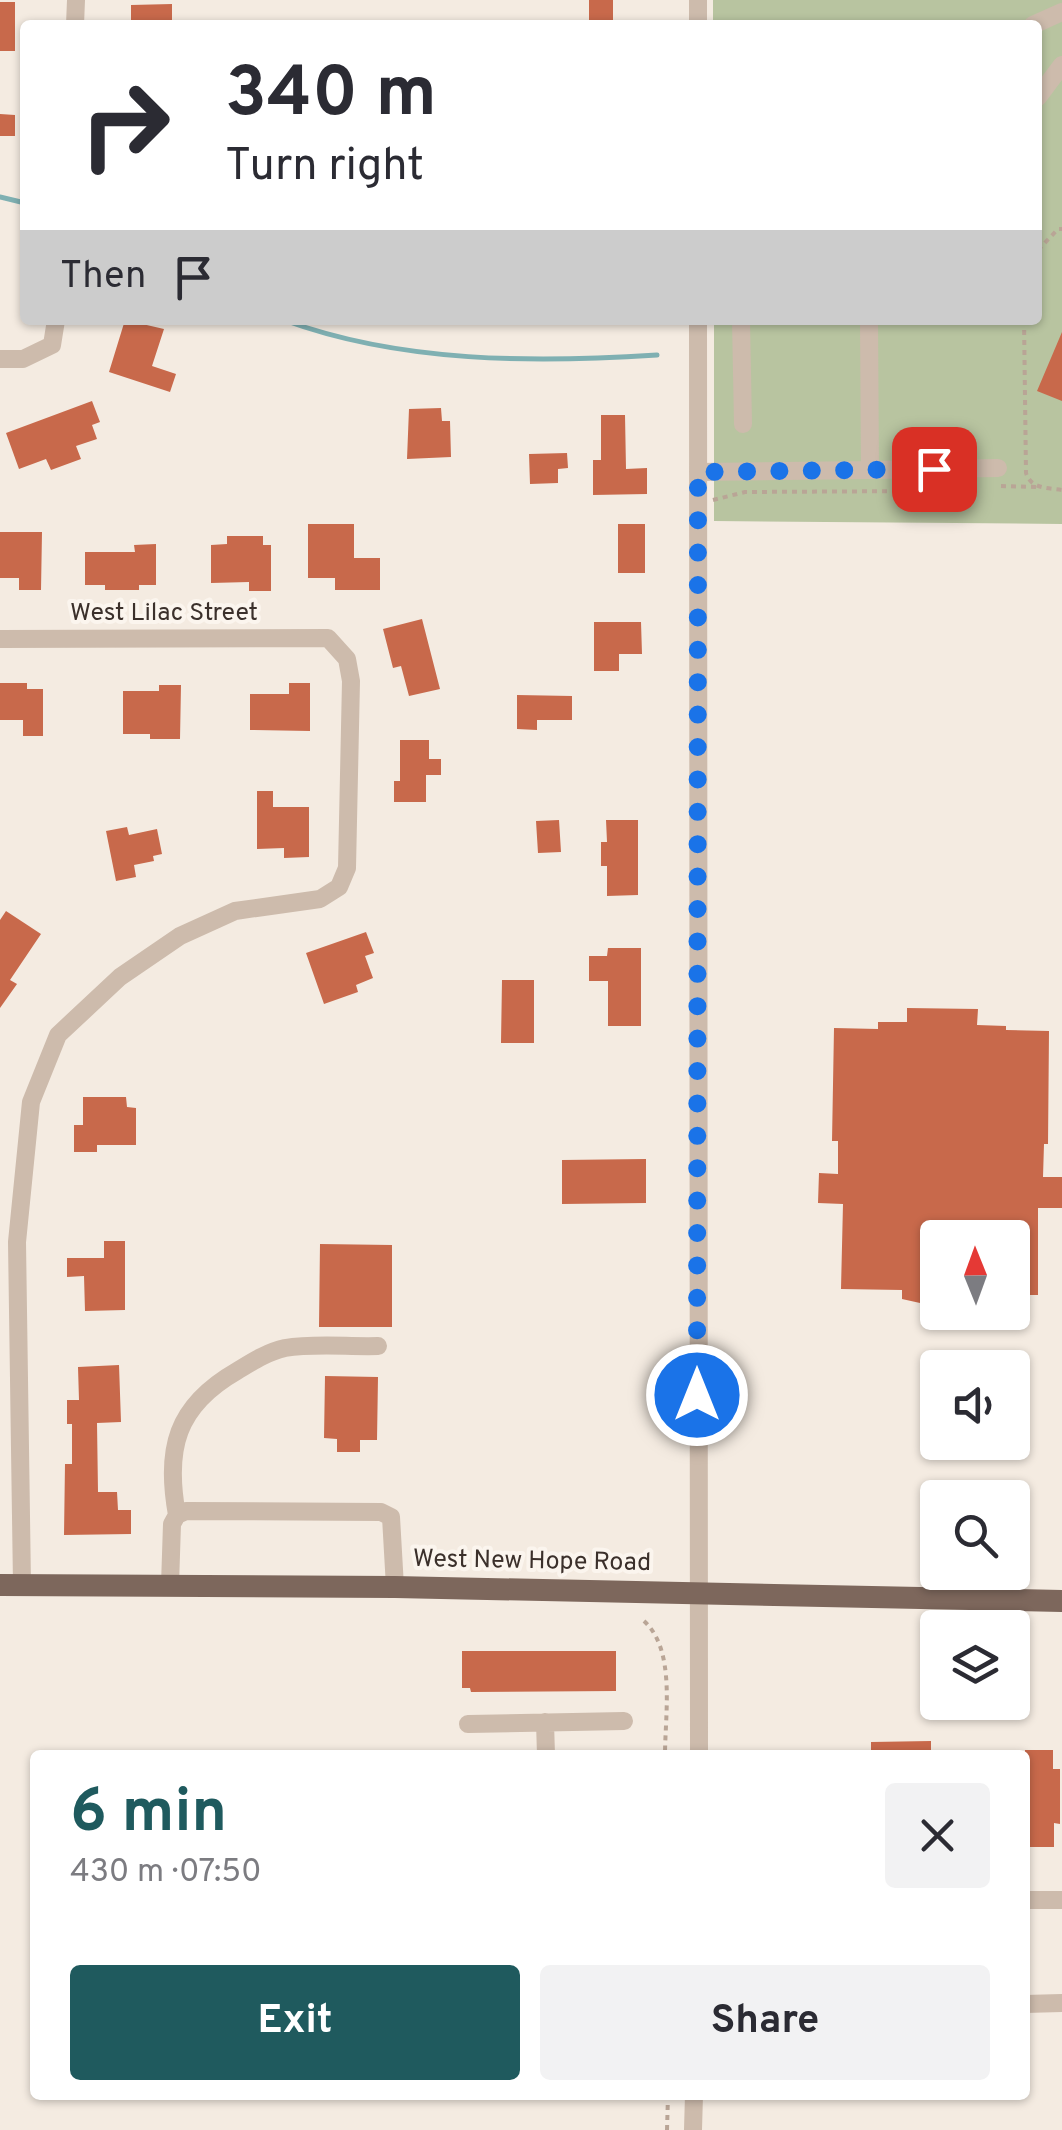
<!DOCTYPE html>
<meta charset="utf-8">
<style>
:root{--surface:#fff;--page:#f2f2f3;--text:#2b2b33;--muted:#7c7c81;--accent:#1f5a5e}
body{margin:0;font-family:Overpass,sans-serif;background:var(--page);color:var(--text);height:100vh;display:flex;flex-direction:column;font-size:38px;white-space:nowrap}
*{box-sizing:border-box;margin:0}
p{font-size:32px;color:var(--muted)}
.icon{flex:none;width:55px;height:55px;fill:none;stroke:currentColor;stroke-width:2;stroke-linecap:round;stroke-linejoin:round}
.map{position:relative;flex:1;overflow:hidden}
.sheet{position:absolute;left:30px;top:1750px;width:1000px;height:350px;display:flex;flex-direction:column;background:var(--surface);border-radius:10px;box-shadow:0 2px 8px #0004}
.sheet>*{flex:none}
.top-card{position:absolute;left:20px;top:20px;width:1022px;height:305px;border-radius:10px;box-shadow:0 2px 8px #0004;background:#fff;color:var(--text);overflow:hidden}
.needle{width:65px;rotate:359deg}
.fabs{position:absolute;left:920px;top:1220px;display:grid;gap:20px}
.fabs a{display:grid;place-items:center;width:110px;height:110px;border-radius:10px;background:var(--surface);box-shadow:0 2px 8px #0004;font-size:50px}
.pin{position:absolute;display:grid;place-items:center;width:85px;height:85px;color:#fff;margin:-42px;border-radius:20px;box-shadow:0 5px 15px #0006}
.me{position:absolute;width:110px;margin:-55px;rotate:0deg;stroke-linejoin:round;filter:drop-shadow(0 0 8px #0008)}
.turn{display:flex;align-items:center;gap:35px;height:210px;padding:0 40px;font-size:45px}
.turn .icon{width:130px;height:130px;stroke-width:2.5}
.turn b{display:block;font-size:70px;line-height:85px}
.then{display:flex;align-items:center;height:95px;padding:0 40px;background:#0003;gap:20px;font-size:38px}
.round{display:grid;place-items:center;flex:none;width:105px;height:105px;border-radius:10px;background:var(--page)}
.headline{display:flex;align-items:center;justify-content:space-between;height:170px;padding:0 40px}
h1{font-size:60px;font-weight:700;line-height:75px;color:var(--accent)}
.button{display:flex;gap:20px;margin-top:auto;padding:20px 40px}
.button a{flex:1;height:115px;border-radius:10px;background:var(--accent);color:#fff;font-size:40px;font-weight:700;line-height:115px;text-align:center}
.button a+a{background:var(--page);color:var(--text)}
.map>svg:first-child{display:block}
.green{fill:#b8c4a0}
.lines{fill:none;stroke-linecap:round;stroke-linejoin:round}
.stream{stroke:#7fb0b2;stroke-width:5}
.building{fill:#c8694b}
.path{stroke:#b9a596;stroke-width:4;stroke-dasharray:5 5;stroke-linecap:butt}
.minor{stroke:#cdbbac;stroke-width:18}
.major{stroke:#7d675c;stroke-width:22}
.route{stroke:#1a73e8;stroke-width:18;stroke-dasharray:0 32.4}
.labels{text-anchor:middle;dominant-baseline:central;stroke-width:8;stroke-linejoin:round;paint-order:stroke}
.street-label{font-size:25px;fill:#3b302b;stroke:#fbf5ee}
</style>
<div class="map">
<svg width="1062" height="2130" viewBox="0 0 1062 2130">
<rect width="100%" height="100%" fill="#f4ebe1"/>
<path class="green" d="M713 0H1062V524L714 521V320H1038V25H713Z"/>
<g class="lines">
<path class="stream" d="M0 197 25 203
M284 320C401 363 534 363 657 355"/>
</g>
<path class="building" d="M589 0H613V25H589Z
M0 2H15V51H0Z
M172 4V25H131V5Z
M0 114 15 115V136H0Z
M125 320 164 329 152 366 176 374 170 392 109 372Z
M1062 332V401L1037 391Z
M92 401 100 422 92 425 97 439 76 446 81 459 51 470 46 459 19 469 6 433Z
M441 408 442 421H450L451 457 407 459 409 409Z
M601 415H625L626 469 647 468V494L593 495V460H601Z
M567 453 568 468 558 469V483L530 484 529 454Z
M308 524H354V558H380V590H335V578H308Z
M618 524H645V573H618Z
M0 532H42L41 590H19V578H0Z
M227 536H263V545H271V591H249V582L211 583V545L227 544Z
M156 544V585H139V590H105V585H85V552H135L134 545Z
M422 619 440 689 409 696 401 666 393 668 383 629Z
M594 622H641L642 654H619V671H594Z
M0 683H27V689H43V736H23V720H0Z
M289 683H310V731L250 730V694H289Z
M159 685H181L180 739H150V734H123V691H159Z
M517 695 572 696V720H537V730L517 729Z
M400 740H429V759H441V775H426V802H394V781H400Z
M257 791H273V807H309V857L284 858V848L257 849Z
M559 820 561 852 538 853 536 821Z
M606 820H638V895L607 896V866H601V842H607Z
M127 827 129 835 157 829 162 854 153 856 154 861 134 865 136 877 116 881 106 831Z
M6 911 41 934 10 980 17 984 0 1008V920Z
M366 932 374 953 365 956 373 978 356 985 358 992 324 1004 306 953Z
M608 948H641V1026H608V981H589V956H607Z
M502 980H534V1043H501Z
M907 1008 978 1009 977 1025 1006 1026V1030L1049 1031 1048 1144H1044L1043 1177H1062V1208H1038V1295H1012V1238H938V1307L902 1299V1290L841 1289 843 1204 818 1203 819 1173 838 1174V1141H832L834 1028 878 1029V1022H907Z
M83 1097H126L127 1107 136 1108V1145H97V1152H74V1125H83Z
M646 1159V1203L562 1204V1160Z
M104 1241H125V1310L85 1311 84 1276 67 1277V1258H104Z
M320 1244 392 1245V1327H319Z
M119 1365 121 1422 97 1423 98 1492H117L118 1510H131V1534L64 1535 65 1464H72V1424H67V1400H79L78 1367Z
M325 1376 378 1377 377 1440H360V1452H337V1439L324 1438Z
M462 1651H616V1691L471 1692 470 1688H462Z
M931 1741V1755H871V1742Z
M1025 1750H1053V1769H1060V1824L1054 1823V1847H1025Z"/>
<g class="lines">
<path class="path" d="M1038 250 1058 229H1062
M1024 320 1026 473C1031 489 1048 488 1062 490
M1001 486 1038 487
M713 500 745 492 931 491 962 488
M644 1621C676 1650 665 1714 665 1755
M667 2130 668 2095"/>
<path class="minor" d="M698 0V25
M75 25 76 0
M1033 25 1062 12
M1038 97 1062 65
M698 320 699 1755
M741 320 743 424
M0 359H23L52 345 56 320
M870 470 998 468
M698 472 870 470 869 320
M0 639 328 638 347 659 351 681 347 868 339 887 320 899 235 911 180 936 120 977 58 1035 31 1102 17 1242 22 1585
M177 1515C165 1449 176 1406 237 1371 252 1362 267 1352 285 1348 314 1343 349 1347 378 1346
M170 1585 172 1524 177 1515 186 1511 381 1512 391 1517 395 1587
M545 1722 546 1755
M468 1724 624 1721
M1025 1900H1062
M1025 2004 1062 2003
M693 2130 694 2095"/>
<path class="major" d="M0 1585 395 1587 1062 1601"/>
</g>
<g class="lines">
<path class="route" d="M697 1395 698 472 934 469"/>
</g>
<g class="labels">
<g class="street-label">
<text x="164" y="614">West Lilac Street</text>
<text transform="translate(532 1562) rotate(1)">West New Hope Road</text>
</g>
</g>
</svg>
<div class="fabs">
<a><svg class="needle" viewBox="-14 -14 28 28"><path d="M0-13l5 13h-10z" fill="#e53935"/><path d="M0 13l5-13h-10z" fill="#7c7c81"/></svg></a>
<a><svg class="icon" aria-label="sound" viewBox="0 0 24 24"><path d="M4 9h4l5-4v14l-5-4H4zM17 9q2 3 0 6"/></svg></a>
<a><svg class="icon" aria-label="search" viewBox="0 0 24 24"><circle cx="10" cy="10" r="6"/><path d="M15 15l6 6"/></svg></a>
<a><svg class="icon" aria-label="layers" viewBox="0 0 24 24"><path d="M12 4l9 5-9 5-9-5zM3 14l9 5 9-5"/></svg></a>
</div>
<div class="pin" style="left:934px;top:469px;background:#d93025"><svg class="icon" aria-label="arrive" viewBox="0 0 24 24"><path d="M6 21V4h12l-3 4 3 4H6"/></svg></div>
<svg class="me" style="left:697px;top:1395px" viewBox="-20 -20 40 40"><circle r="17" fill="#1a73e8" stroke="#fff" stroke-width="3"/><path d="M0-11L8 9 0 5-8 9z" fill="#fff"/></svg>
<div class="top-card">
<div class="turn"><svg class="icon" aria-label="right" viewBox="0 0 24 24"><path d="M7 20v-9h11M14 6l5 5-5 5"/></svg><div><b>340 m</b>Turn right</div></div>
<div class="then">Then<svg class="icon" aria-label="arrive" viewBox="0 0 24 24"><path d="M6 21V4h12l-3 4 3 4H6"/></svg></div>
</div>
<section class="sheet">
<div class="headline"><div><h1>6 min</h1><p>430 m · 07:50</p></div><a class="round"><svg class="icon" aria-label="close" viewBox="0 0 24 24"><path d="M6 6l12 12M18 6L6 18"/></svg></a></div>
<div class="button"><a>Exit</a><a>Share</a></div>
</section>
</div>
